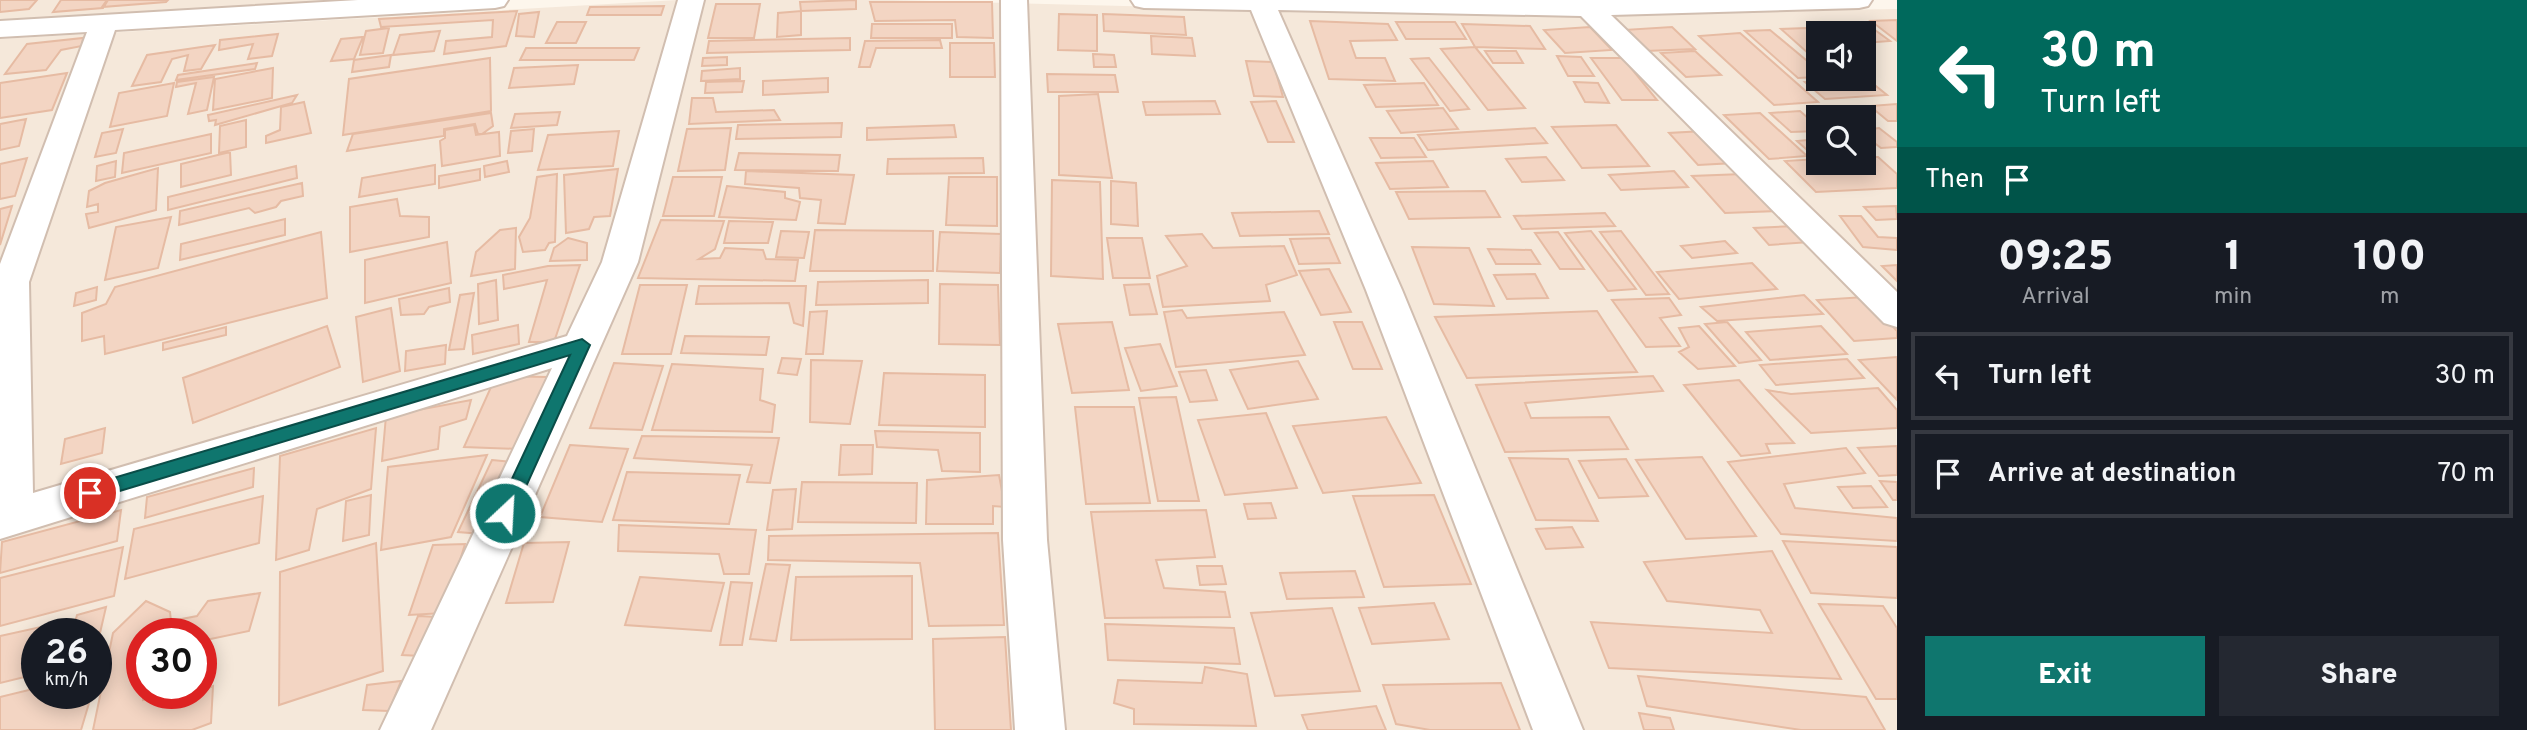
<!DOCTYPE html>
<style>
:root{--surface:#171b24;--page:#242831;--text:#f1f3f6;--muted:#9ea1a6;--line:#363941;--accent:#0f766e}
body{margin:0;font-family:Overpass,sans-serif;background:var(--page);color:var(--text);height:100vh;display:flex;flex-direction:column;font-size:26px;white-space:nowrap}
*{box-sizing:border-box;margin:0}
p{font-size:23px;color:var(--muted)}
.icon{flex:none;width:38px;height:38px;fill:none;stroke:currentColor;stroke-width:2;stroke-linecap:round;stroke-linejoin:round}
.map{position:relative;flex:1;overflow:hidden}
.panel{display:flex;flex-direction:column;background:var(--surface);width:630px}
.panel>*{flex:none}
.guide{background:#00695c;color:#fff;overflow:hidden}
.fabs{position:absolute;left:1806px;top:21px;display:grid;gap:14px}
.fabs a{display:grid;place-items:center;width:70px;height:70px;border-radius:0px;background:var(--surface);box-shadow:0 4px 18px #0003;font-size:35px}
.speed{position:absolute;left:21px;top:618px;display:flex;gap:14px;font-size:35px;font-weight:700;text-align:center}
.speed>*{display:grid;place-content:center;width:91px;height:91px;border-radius:50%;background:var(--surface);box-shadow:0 4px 18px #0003;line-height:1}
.speed small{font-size:18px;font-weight:400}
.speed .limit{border:10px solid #d22;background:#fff;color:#111}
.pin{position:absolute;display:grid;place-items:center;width:60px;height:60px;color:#fff;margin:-30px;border:4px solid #fff;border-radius:50%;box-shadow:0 2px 7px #0007}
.me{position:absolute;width:77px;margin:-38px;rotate:25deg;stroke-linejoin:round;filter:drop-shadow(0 0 5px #0008)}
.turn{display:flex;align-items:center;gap:24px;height:147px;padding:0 28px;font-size:32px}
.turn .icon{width:91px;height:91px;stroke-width:2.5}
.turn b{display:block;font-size:49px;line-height:60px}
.then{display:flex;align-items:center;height:66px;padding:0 28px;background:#0003;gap:14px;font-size:26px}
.eta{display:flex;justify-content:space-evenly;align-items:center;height:119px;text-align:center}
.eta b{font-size:42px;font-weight:800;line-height:49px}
.action{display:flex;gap:14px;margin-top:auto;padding:14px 28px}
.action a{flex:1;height:80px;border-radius:0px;background:var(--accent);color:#fff;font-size:28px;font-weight:800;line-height:80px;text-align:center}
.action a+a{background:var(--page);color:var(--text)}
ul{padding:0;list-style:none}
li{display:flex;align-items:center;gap:21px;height:88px;margin:0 14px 10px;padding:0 14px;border:4px solid var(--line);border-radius:0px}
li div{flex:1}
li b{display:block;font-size:26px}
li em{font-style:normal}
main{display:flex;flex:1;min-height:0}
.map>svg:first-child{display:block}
.residential{fill:#f5e8da;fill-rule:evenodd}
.building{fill:#f3d5c3;stroke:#e6bba3;stroke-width:2}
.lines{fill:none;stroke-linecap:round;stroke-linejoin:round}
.minor-casing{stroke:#d1beb0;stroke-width:4}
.minor{fill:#fff;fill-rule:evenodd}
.route{fill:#0f766e;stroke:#0a4d48;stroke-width:2}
</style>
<main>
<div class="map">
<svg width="1897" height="730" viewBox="0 0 1897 730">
<rect width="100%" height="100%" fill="#fdf6ec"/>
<path class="residential" d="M0 0H376L0 24Z
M678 0H892L1473 15 1897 9V730H0V39ZM1818 33H1864V79H1818ZM1818 117H1864V163H1818ZM37 634H96V693H37ZM142 634H201V693H142Z"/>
<path class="building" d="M0 0H37L29 9 0 12Z
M61 0H108L103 8 53 12Z
M107 0H168L166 2 102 7Z
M856 0V9L801 11 800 2Z
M870 2H992L993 38 957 37 955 20 875 21Z
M716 4H760L754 38H708Z
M664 6 661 15H587L590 7Z
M517 11 506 46 444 54 446 41 492 37 493 20 381 27 379 19Z
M801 11V35L777 37 778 13Z
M539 12 534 37 516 36 519 14Z
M1059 14 1097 15V51L1058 50Z
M1103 14 1184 17 1186 35 1104 31Z
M1897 20V41L1871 21Z
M1310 21 1388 24 1397 40 1350 41 1356 58H1385L1395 81 1329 79Z
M557 22H586L576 43H546Z
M1396 22H1455L1466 39H1406Z
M1864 22 1890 41 1864 43V33H1835L1825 26Z
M872 24H952V38H871Z
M1462 24 1530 26 1545 49 1475 47Z
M1590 27 1612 50 1565 53 1544 30Z
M1672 27 1695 49 1645 51 1623 30Z
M389 28 383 53 360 55 366 31Z
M1807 28 1818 38V62L1781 29Z
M1770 30 1818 70V77L1798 78 1745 31Z
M440 31 434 51 393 55 400 35Z
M1740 33 1818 102 1774 105 1699 36Z
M278 34 272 56 248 59 253 44 219 50 220 40Z
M1151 36 1192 38 1195 56 1152 54Z
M363 37 354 59 331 61 341 39Z
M83 38 82 46 61 50 46 70 5 74 27 44Z
M850 38V50L707 53 709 41Z
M940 40 942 48H876L870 67H859L865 41Z
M950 43H994L995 77H950Z
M215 45 201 69 184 71 188 55 172 59 161 82 132 86 147 55Z
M1475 47 1525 108 1488 110 1441 49Z
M526 48H639L634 60H520Z
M1485 51H1516L1523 63H1493Z
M1695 51 1721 75 1686 77 1661 53Z
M1093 54 1114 55 1116 67H1094Z
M391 55 389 67 352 72 354 60Z
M1557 56 1581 57 1594 76H1568Z
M727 57V65L702 66 703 58Z
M490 58 491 111 343 135 349 79Z
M1429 58 1469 109 1450 111 1411 59Z
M1591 58H1623L1657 100H1622Z
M1246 61 1273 62 1283 97 1254 96Z
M257 63 255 69 176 80 178 75Z
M578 65 574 84 509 88 514 68Z
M273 68 272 98 213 110 215 79Z
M740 68V79L701 81 702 71Z
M67 73 52 110 0 118V83Z
M1047 74 1115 75 1118 92H1048Z
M214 77 207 110 188 114 196 83 176 87 177 82Z
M828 78V92L763 95V81Z
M1866 78 1887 95 1825 99 1805 82Z
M744 81 742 92 705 93 706 82Z
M1574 82 1598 83 1609 103 1585 102Z
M174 83 167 116 110 127 119 93Z
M1424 83 1438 105 1376 107 1364 85Z
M1098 94 1112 178 1059 175V96Z
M297 95 292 103 215 125 216 120 209 121 208 115Z
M692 98H713L716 112 774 110 780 120 689 124Z
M1215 101 1220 114 1146 115 1143 102Z
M1276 101 1294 142H1268L1251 102Z
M304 102 311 133 266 143V136L280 130 281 107Z
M1897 104V121H1888L1870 106Z
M1443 108 1458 129 1401 133 1387 111Z
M1830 108 1840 117H1820L1811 109Z
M1800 111 1818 127V131L1791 132 1770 113Z
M560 112 557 125 511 128 515 114Z
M491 113 493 126 482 134H478L475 124 444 129V136L347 151 353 134Z
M1760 113 1807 156 1769 159 1724 115Z
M26 119 19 146 0 150V124Z
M246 120V147L219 153 220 126Z
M842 123 841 137 736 139 738 125Z
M474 125 476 135 499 132 500 156 442 166 440 141 445 138V130Z
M954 125 956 137 867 140V128Z
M1616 125 1649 166 1582 168 1552 127Z
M731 128 725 170 678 171 687 129Z
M1535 128 1547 143 1428 150 1418 135Z
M1879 128 1897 142V147L1881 148 1864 135V130Z
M123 129 116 153 95 157 102 133Z
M534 129 532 151 508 153 511 131Z
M619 131 613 166 538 170 548 135Z
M1704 131 1734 163 1698 165 1669 133Z
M211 134V153L122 173 124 153Z
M1370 138H1414L1426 157 1381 158Z
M1818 139V157H1815L1797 141Z
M230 152 231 175 181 187V164Z
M739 153 840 155 838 171 735 170Z
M1546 157 1564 180 1522 182 1506 159Z
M1864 157H1878L1897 174V188L1816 192 1785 161 1818 159V163H1864Z
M27 158 15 196 0 199V164Z
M983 158 984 173 887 174 888 159Z
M116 161 115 177 96 181 97 166Z
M507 161 509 172 485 177 484 166Z
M1433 161 1448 187 1390 189 1376 163Z
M435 165V184L359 197 362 178Z
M296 166 297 178 168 210V197Z
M158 168 156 210 89 228 86 214 98 212V204L87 207 89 191 105 183Z
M480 169V180L439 188V176Z
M618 169 610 216 594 217 589 229 566 233 564 175Z
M746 171 854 175 845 224 818 223 821 200 800 198 799 188 745 184Z
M1674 171 1688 187 1621 190 1609 175Z
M557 174 555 242 549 243 545 250 523 252 519 237 530 218 537 177Z
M1743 174 1777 211 1725 213 1692 176Z
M673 177H722L714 216H663Z
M949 177H997V226L946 225Z
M1052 180 1100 182 1103 279 1051 276Z
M1111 181 1136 183 1138 226 1111 224Z
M302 183 303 196 281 201 276 207 255 213 249 208 179 225 180 211Z
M727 186 785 192V198L800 202 796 220 719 217Z
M1485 191 1500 217 1409 219 1396 192Z
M397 199 400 216 429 217V237L350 252V207Z
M12 206 0 245V209Z
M1896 206 1897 219 1876 220 1864 207Z
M1319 211 1329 234 1240 236 1232 213Z
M1605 213 1615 226 1522 229 1514 216Z
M1840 216H1861L1878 237 1897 238V250L1863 247Z
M171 217 158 268 105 280 116 227Z
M285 219V235L180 260 181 244Z
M661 220 724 221 715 249 699 259 720 258 725 248 763 250 766 259 798 260 795 281 638 278Z
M729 221 773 222 768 243H724Z
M1796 226 1811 242 1769 245 1754 228Z
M516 228 515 269 471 276 476 252 500 230Z
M815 230 933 231V271H810Z
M781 231 809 232 804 258 776 257Z
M1591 231 1636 289 1608 291 1565 233Z
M1621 231 1669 294 1646 295 1600 232Z
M321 232 327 298 105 354 104 336 82 341V313L106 304 115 287Z
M940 232 1001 234 1000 273 937 271Z
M1558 232 1584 269H1560L1535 233Z
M1202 234 1213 248 1284 246 1297 275 1266 285 1270 301 1163 307 1157 276 1187 266 1166 236Z
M568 238 587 243V260L550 261 554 248Z
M1107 238H1142L1150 278H1113Z
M1329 238 1340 263 1299 264 1290 239Z
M1725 241 1737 253 1692 258 1681 246Z
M447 242 451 283 365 303V260Z
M1412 247 1469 248 1494 306 1434 304Z
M1488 249 1531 250 1540 264H1496Z
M1752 263 1777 289 1679 299 1657 272Z
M580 265 554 342H529L547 280 504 289 503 275 548 266Z
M1897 265V281L1882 266Z
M1329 269 1351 312 1321 315 1299 271Z
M1535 274 1548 298 1507 299 1494 275Z
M496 280 498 320 479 324 478 284Z
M928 280V303L816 305 818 282Z
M940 284 998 285 1000 345 939 344Z
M1149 284 1157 314 1130 315 1124 285Z
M640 285H687L671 354H622Z
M699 286H806L803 326 794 323 789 303 696 304Z
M97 287 96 300 74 306 76 293Z
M449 288 450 302 429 307 424 314 401 315 399 299Z
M474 293 464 349 449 350 460 295Z
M1804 295 1823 314 1717 321 1701 307Z
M1865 297 1897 331V338L1854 341 1817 300Z
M1669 298 1681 315 1660 318 1680 346 1646 347 1612 300Z
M391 308 400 371 363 382 356 317Z
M1182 310 1187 318 1284 312 1305 355 1176 367 1164 312Z
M827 311 823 354H806L810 312Z
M1597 311 1637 372 1467 378 1435 317Z
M1112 322 1129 390 1072 393 1058 324Z
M1334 322H1362L1382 369H1353Z
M1727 322 1761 360 1739 363 1705 324Z
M518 325 519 344 473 354 472 335Z
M327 326 340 367 193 423 183 378Z
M1699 326 1735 366 1698 369 1679 352 1689 347 1679 328Z
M1821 326 1847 354 1770 360 1746 332Z
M226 327V335L163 350V343Z
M685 336 769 337 766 355 681 353Z
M1160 344 1177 386 1141 391 1125 348Z
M446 345 445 364 405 371 406 351Z
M1897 357V400L1859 360Z
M782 358 801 359 797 375 778 373Z
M1847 359 1864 378 1776 385 1760 365Z
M811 360 862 361 850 424 810 422Z
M1298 361 1318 399 1248 409 1230 370Z
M614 363 663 366 642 430 590 428Z
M672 364 763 369 760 400 775 405 772 432 652 430Z
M1206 370 1217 400 1190 402 1179 372Z
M884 373 985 375V427L879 425Z
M496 376 547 377 519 449 464 447Z
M1653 376 1663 391 1525 403 1531 418 1609 417 1628 449 1505 452 1476 385Z
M1739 380 1794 443 1766 444 1770 453 1741 456 1684 385Z
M1878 388 1897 410V428L1811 433 1767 390 1791 394Z
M1176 397 1199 501H1158L1139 398Z
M471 400 466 419 440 427 438 449 382 461 386 416Z
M1075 407H1134L1150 503 1086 504Z
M1266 413 1297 488 1225 495 1198 420Z
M1386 417 1421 483 1323 493 1293 426Z
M105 428 102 453 61 464 65 439Z
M376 428 371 489 317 509 309 550 276 560 280 456Z
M875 431 980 433V472L942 471 938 450 877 447Z
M642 436 779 438 770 483 747 482 752 465 634 458Z
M570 445 628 449 602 522 540 517Z
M841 445H873L872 474 839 475Z
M1897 446V475L1879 476 1858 448Z
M1846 448 1865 473 1784 484 1795 508 1897 518V541L1781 534 1728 462Z
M487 455 451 537 381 550 388 467Z
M1702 457 1756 536 1686 539 1636 460Z
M1509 458 1568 459 1598 521 1536 520Z
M1626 459 1648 496 1599 498 1579 461Z
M492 460 514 462 482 534 458 532Z
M254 468 253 487 145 518 147 497Z
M627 472 740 475 729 524 613 520Z
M999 475 1005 507 993 506V524H926L927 480Z
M1880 481 1897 482V500H1893Z
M802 482 917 483 916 523 798 522Z
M1871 486 1887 507 1853 508 1838 487Z
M796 489 792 529 767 530 773 490Z
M371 495 369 535 343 541 346 501Z
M1434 495 1471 584 1384 587 1353 496Z
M263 496 259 543 125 579 134 529Z
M1271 503 1276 518 1248 519 1244 504Z
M121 510 117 541 0 573 2 542Z
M1206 510 1215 557 1156 560 1164 588 1225 592 1230 617 1105 618 1091 512Z
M619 525 756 530 749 574H724L719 554 618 551Z
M1572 527 1583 547 1546 549 1536 529Z
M998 533 1004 625 929 626 920 563 768 560 769 536Z
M1783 541 1897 547V598L1811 593Z
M569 542 553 602 506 603 524 543Z
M376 543 383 671 279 705 280 572Z
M465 544 444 613 409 615 433 545Z
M123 547 114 596 0 626V578Z
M1772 551 1841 679 1609 668 1591 622 1772 633 1760 610 1667 601 1644 562Z
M766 564 790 565 776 641 750 639Z
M1197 566H1222L1226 584 1200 585Z
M1355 571 1364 597 1287 599 1280 573Z
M912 576V639L791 640 796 577Z
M640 577 724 583 711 631 625 625Z
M731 582 752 583 742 645H720Z
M260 593 249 631 201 641V634H142L143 700 168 696 177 699 201 693V691L213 686 211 723 192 730H93L113 633 146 601 170 612 171 621 197 616 208 601Z
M1434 603 1449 639 1372 644 1359 608Z
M1819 604 1883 606 1897 628V699H1876Z
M106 607 100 633 72 634 77 615Z
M1332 608 1360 691 1275 696 1251 613Z
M418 616 437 617 421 656 402 655Z
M68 621 65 634H37V674L0 683V636Z
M1105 624 1234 628 1240 664 1108 660Z
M1005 637 1011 730H935L933 639Z
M1205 667 1247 674 1256 726 1134 724V709L1114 703 1118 680 1202 683Z
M1638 676 1866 697 1885 730H1801L1647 706Z
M401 681 389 711 363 710 367 685Z
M1501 683 1520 730H1430L1396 724 1383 685Z
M37 688V693H92L81 730H0V697Z
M1376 706 1386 730H1308L1302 715Z
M1639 713 1670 718 1674 730H1644Z"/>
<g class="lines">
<defs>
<path id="minor" d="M358 0H508L504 6 495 8 115 30 29 282 33 493 567 336 602 262 678 0H704L638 262 431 730H380L552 368 0 539V264L87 32 0 37V21Z
M1001 0H1027L1047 540 1065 730H1015L1003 540Z
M1131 0H1872L1868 6 1859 8 1611 15 1897 292V327L1884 323 1581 16 1278 10 1402 290 1583 730H1533L1366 290 1251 10 1144 8 1135 6Z"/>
</defs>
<use href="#minor" class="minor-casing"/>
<use href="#minor" class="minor"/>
</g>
<path class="route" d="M582 339 590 345 514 513 511 519 505 521 498 519 496 513 570 355 90 500 84 498 81 493 84 487 90 485Z"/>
</svg>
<div class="fabs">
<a><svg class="icon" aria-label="sound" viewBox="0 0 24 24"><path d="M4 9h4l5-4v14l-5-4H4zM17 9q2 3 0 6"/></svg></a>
<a><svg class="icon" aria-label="search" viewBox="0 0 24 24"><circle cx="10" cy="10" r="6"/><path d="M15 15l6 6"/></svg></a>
</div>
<div class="speed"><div>26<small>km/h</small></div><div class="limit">30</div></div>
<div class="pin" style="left:90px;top:493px;background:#d93025"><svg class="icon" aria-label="arrive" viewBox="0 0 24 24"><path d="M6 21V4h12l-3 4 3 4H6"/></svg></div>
<svg class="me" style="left:505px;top:513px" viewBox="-20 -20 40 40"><circle r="17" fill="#0f766e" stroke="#fff" stroke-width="3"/><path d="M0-11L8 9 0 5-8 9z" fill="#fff"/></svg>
</div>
<section class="panel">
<div class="guide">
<div class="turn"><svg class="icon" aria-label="left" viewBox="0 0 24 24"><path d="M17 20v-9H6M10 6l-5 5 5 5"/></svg><div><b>30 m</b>Turn left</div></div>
<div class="then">Then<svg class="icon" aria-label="arrive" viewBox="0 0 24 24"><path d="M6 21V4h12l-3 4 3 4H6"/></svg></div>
</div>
<div class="eta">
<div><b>09:25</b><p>Arrival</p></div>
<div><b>1</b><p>min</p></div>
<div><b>100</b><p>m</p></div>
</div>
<ul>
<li><svg class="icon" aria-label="left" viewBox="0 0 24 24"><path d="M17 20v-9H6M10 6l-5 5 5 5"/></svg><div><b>Turn left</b></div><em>30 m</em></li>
<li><svg class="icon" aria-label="arrive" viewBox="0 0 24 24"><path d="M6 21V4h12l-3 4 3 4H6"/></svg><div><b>Arrive at destination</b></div><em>70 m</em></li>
</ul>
<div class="action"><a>Exit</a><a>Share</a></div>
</section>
</main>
